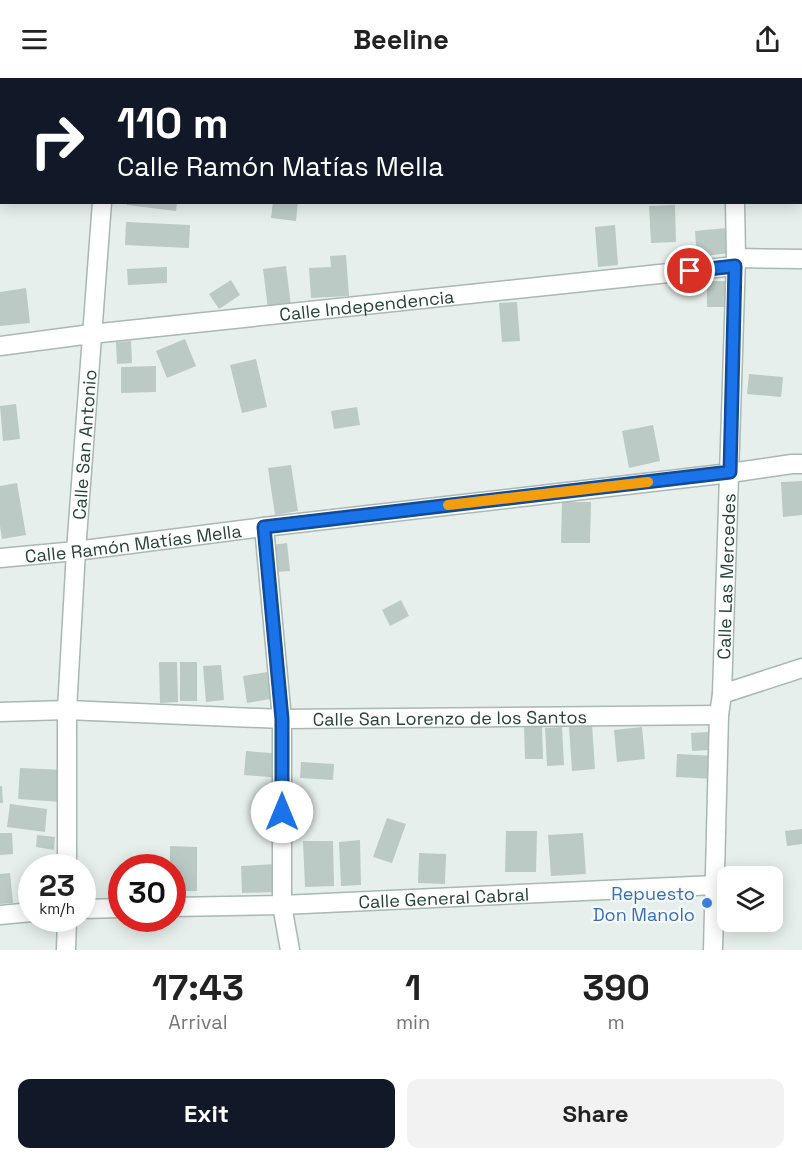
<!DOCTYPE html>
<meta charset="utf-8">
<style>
:root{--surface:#fff;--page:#f2f2f2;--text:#222;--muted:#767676;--accent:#111827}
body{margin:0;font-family:"Space Grotesk",sans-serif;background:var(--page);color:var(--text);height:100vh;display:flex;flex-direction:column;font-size:22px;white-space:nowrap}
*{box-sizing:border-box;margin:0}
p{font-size:20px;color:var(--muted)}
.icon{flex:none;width:33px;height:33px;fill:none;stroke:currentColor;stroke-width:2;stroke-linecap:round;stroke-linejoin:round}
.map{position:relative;height:872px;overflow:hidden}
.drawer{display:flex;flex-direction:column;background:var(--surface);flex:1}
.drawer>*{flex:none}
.guide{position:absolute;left:0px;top:0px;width:802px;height:126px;box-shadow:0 3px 15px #0003;background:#111827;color:#fff;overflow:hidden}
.controls{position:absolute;left:717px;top:788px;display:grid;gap:12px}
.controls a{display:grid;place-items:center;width:66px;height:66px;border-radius:12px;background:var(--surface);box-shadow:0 3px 15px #0003;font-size:30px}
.speed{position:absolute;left:18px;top:776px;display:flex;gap:12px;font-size:30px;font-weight:700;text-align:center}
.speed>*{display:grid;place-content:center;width:78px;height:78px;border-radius:50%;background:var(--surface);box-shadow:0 3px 15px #0003;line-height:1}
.speed small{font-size:15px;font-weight:400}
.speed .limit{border:9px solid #d22;background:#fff;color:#111}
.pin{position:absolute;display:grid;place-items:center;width:51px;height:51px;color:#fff;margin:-26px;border:3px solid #fff;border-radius:50%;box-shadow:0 2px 6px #0007}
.me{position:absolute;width:66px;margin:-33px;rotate:0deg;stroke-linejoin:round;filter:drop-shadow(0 0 4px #0008)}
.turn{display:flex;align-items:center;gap:21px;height:126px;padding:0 18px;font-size:27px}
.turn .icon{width:78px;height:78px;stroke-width:2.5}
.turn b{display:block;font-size:42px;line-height:51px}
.eta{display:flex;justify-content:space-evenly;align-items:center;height:102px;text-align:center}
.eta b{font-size:36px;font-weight:800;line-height:42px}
.button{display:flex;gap:12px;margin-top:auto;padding:12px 18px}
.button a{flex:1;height:69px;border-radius:12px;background:var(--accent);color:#fff;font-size:24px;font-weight:800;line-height:69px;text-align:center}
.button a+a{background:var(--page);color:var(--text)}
header{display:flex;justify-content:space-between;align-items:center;height:78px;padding:0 18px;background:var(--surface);font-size:27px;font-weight:800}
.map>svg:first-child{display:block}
.building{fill:#bbcac4}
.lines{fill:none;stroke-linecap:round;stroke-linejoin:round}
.minor-casing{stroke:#a8b8b2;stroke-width:21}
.minor{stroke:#fff;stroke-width:18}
.route-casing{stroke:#114b97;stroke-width:15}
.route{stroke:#1a73e8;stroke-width:10}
.slow{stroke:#f59e0b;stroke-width:10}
.shop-dot{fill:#3f7fe0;stroke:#f7fbf9;stroke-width:2}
.labels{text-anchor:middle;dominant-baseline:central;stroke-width:4.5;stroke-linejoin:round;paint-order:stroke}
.street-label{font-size:18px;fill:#24423a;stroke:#f7fbf9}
.shop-label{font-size:18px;fill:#366cbe;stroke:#f7fbf9;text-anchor:end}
</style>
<header><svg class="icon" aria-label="menu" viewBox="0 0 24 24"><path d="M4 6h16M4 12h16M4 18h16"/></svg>Beeline<svg class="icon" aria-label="share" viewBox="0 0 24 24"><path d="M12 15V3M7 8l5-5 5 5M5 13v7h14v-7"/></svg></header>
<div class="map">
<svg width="802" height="872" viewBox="0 0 802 872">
<rect width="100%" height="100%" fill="#e6efeb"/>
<path class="building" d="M127 124H177L176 133 127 127Z
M273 124H298L296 143 271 140Z
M675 127 676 164 651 165 649 128Z
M126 144 190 147 189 170 125 167Z
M615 147 618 187 598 189 595 149Z
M726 150 729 175 697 179 695 153Z
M346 177 349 218 311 220 309 190 331 189 330 178Z
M286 188 291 228 268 231 263 191Z
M167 189V205L128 207 127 191Z
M231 202 240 217 219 231 209 216Z
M707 203H728V229H707Z
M26 210 30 245 0 248V214Z
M517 224 520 263 502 264 499 225Z
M185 261 196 288 167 300 156 273Z
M131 263 132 285 117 286 116 264Z
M256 281 267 329 242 335 230 287Z
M156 288V314L121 315V289Z
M749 296 783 299 781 319 747 316Z
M16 326 20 361 3 363 0 328Z
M357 329 360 347 334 351 331 333Z
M653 347 660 383 629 390 622 353Z
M291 387 298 433 275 437 268 390Z
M802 403V437L783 439 781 404Z
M17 405 26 457 2 461 0 448V408Z
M562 424H591L590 465H561Z
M287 465 290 493 274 494 271 467Z
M401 522 409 538 390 548 382 532Z
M159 584H177L178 624 160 625Z
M180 584H197V623H180Z
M221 587 224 622 206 624 203 588Z
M267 594 271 621 247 625 243 598Z
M592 646 595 691 572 693 569 648Z
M542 648 543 681H525L524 649Z
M562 649 564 687 547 688 545 650Z
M642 649 645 681 617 684 614 652Z
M709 654 710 672 692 673 691 655Z
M246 673 284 676 281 700 244 697Z
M677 676 716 678 715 701 676 699Z
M301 684 334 686 333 702 300 700Z
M20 690 64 692 62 724 18 721Z
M0 708H2L3 725H0Z
M10 726 47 731 45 754 7 749Z
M387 740 406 746 392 785 373 779Z
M802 751V766L787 768 785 753Z
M506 753H537L536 794H505Z
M0 755H12L13 776 0 777Z
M583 755 586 796 551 798 548 757Z
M37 757 55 759 54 772 36 769Z
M360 762 361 807 341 808 339 764Z
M303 763H333L334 808 305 809Z
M170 768 197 769V813H172V789H170Z
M419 775 446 776 445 806 418 805Z
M276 786 277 814 242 815 241 788Z
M10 795 13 825 0 826V796Z
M778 801 780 821 772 822V802Z"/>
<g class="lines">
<defs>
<g id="minor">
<path d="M113 2V0"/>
<path d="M522 2V0"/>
<path d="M737 2V0"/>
<path d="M0 50H2"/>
<path d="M736 180 802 181"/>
<path id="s1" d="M0 268 91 256 735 188"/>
<path d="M264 449 282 641V827L290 872"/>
<path id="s2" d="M0 480 76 473 264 449 730 395 792 386H802"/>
<path d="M722 616 802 590"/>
<path id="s3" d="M0 634 67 632 282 641 719 637"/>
<path id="s4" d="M67 789V632L76 473 102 124"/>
<path id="s5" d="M172 829 282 827 715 807"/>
<path d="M82 831 122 830"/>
<path d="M0 837 32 834"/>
<path d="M66 872 67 840"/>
<path id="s6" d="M713 872 719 637 722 616 736 180 735 124"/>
</g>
</defs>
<use href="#minor" class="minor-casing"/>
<use href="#minor" class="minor"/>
</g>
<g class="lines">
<defs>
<path id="route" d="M282 734V641L264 449 730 394 735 188 690 193"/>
</defs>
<use href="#route" class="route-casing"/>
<use href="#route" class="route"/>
<path class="slow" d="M448 427 648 404"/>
</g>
<circle class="shop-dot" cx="707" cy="825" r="6"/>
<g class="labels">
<g class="street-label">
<text stroke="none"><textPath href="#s1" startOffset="369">Calle Independencia</textPath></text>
<text stroke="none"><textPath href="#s4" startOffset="423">Calle San Antonio</textPath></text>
<text stroke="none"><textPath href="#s2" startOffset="134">Calle Ramón Matías Mella</textPath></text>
<text stroke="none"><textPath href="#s6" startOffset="374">Calle Las Mercedes</textPath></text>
<text stroke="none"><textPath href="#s3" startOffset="450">Calle San Lorenzo de los Santos</textPath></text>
<text stroke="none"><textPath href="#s5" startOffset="272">Calle General Cabral</textPath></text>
</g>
<g class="shop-label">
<text x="695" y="815">Repuesto<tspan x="695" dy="21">Don Manolo</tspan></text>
</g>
</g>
</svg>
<div class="controls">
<a><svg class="icon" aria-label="layers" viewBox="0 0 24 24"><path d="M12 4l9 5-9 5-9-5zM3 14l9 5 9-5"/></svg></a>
</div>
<div class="speed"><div>23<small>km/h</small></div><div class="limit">30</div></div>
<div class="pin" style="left:690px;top:193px;background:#d93025"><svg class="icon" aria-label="arrive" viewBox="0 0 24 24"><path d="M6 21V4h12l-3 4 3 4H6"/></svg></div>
<svg class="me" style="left:282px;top:734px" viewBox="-20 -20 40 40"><circle r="19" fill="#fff"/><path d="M0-13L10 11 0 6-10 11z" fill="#1a73e8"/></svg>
<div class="guide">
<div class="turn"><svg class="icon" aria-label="right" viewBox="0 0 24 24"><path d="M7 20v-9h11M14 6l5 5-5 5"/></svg><div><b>110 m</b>Calle Ramón Matías Mella</div></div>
</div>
</div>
<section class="drawer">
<div class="eta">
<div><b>17:43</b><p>Arrival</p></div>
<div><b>1</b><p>min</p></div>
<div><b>390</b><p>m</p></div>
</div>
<div class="button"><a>Exit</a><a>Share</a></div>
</section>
